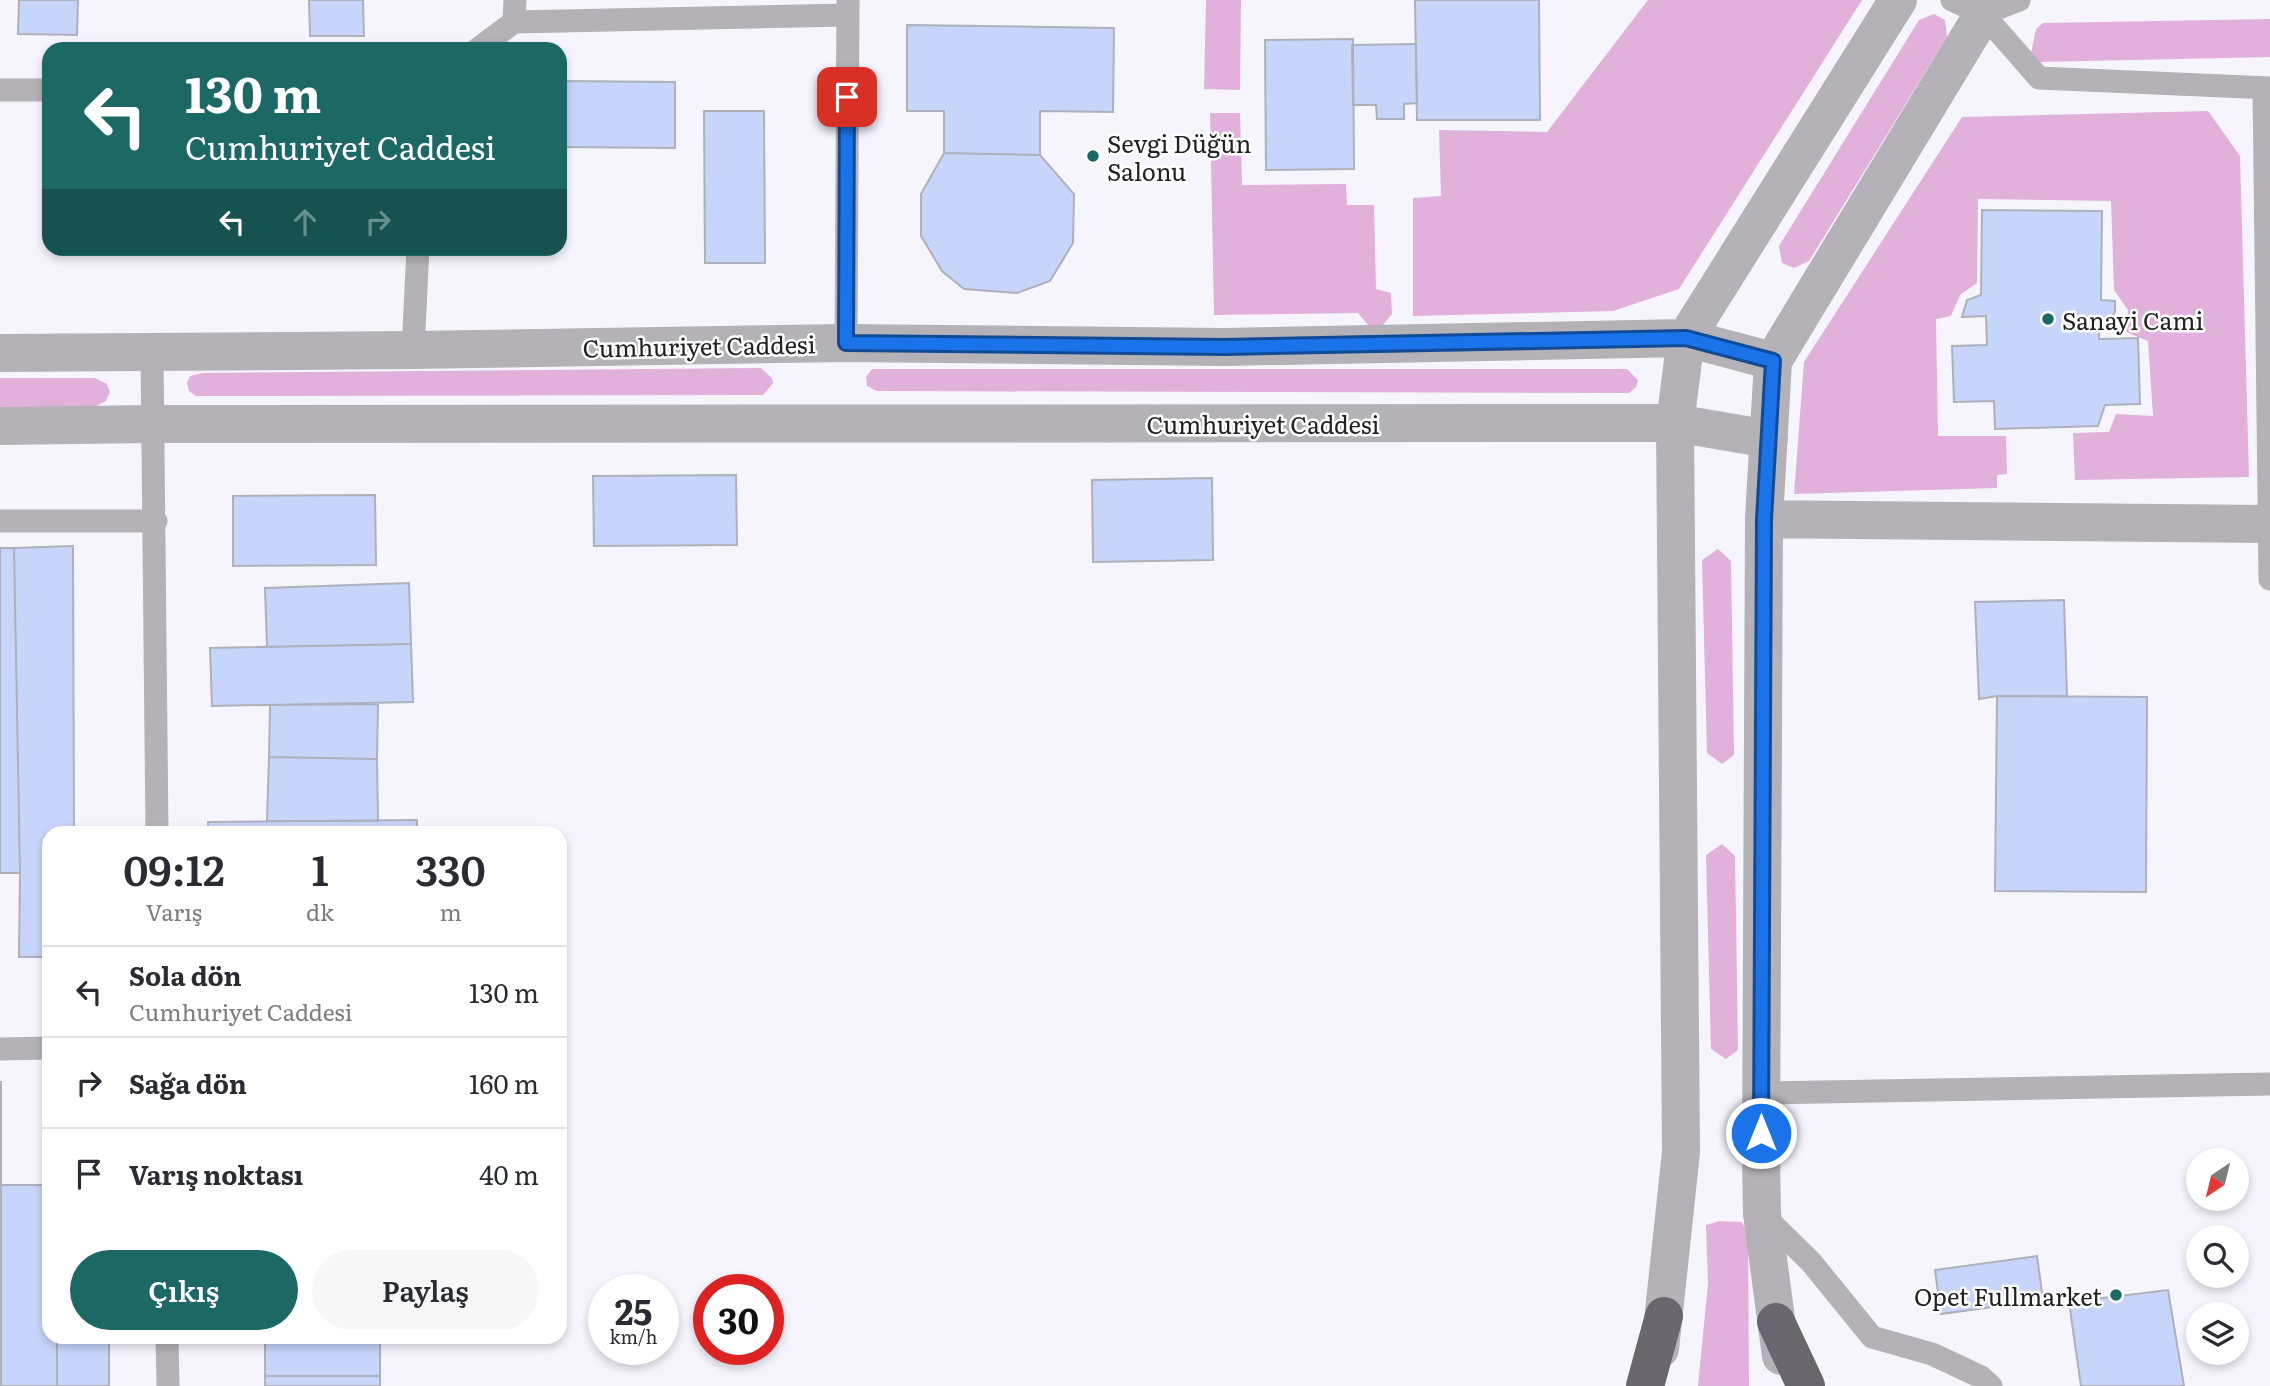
<!DOCTYPE html>
<html lang="tr">
<meta charset="utf-8">
<style>
:root{--surface:#fff;--page:#f7f7f7;--text:#2b2b33;--muted:#7c7c81;--line:#e1e1e2;--accent:#1c6864}
body{margin:0;font-family:Literata,serif;background:var(--page);color:var(--text);height:100vh;display:flex;flex-direction:column;font-size:26px;white-space:nowrap}
*{box-sizing:border-box;margin:0}
p{font-size:23px;color:var(--muted)}
.icon{flex:none;width:38px;height:38px;fill:none;stroke:currentColor;stroke-width:2;stroke-linecap:round;stroke-linejoin:round}
.map{position:relative;flex:1;overflow:hidden}
.drawer{position:absolute;left:42px;top:826px;width:525px;height:518px;display:flex;flex-direction:column;background:var(--surface);border-radius:21px;box-shadow:0 4px 10px #0003}
.drawer>*{flex:none}
.guide{position:absolute;left:42px;top:42px;width:525px;height:214px;border-radius:21px;box-shadow:0 4px 10px #0003;background:#1c6864;color:#fff;overflow:hidden}
.needle{width:46px;rotate:215deg}
.tools{position:absolute;left:2186px;top:1148px;display:grid;gap:14px}
.tools a{display:grid;place-items:center;width:63px;height:63px;border-radius:50%;background:var(--surface);box-shadow:0 4px 10px #0003;font-size:35px}
.speed{position:absolute;left:588px;top:1274px;display:flex;gap:14px;font-size:35px;font-weight:700;text-align:center}
.speed>*{display:grid;place-content:center;width:91px;height:91px;border-radius:50%;background:var(--surface);box-shadow:0 4px 10px #0003;line-height:1}
.speed small{font-size:18px;font-weight:400}
.speed .limit{border:10px solid #d22;background:#fff;color:#111}
.pin{position:absolute;display:grid;place-items:center;width:60px;height:60px;color:#fff;margin:-30px;border-radius:14px;box-shadow:0 4px 10px #0006}
.me{position:absolute;width:77px;margin:-38px;rotate:0deg;stroke-linejoin:round;filter:drop-shadow(0 0 5px #0008)}
.turn{display:flex;align-items:center;gap:24px;height:147px;padding:0 28px;font-size:32px}
.turn .icon{width:91px;height:91px;stroke-width:2.5}
.turn b{display:block;font-size:49px;line-height:60px}
.lanes{display:flex;align-items:center;height:66px;padding:0 28px;background:#0003;justify-content:center;gap:35px;direction:ltr}
.lanes .off{opacity:.35}
.eta{display:flex;justify-content:space-evenly;align-items:center;height:119px;text-align:center}
.eta b{font-size:42px;font-weight:600;line-height:49px}
.cta{display:flex;gap:14px;margin-top:auto;padding:14px 28px}
.cta a{flex:1;height:80px;border-radius:42px;background:var(--accent);color:#fff;font-size:28px;font-weight:600;line-height:80px;text-align:center}
.cta a+a{background:var(--page);color:var(--text)}
ul{padding:0;list-style:none}
li{display:flex;align-items:center;gap:21px;height:91px;padding:0 28px;border-top:2px solid var(--line)}
li div{flex:1}
li b{display:block;font-size:26px}
li em{font-style:normal}
.map>svg:first-child{display:block}
.green{fill:#e1b0db}
.building{fill:#c8d5fb;stroke:#aeb1ba;stroke-width:2}
.lines{fill:none;stroke-linecap:round;stroke-linejoin:round}
.lane{stroke:#b4b2b6;stroke-width:23}
.street{stroke:#b4b2b6;stroke-width:38}
.highway{stroke:#6a666d;stroke-width:38}
.route-casing{stroke:#114b97;stroke-width:18}
.route{stroke:#1a73e8;stroke-width:12}
.poi-dot{fill:#1c6864;stroke:#fff;stroke-width:2.5}
.labels{text-anchor:middle;dominant-baseline:central;stroke-width:5;stroke-linejoin:round;paint-order:stroke}
.poi-label{font-size:24px;fill:#212124;stroke:#fff;text-anchor:start}
.street-label{font-size:24px;fill:#212124;stroke:#fff}
</style>
<div class="map">
<svg width="2270" height="1386" viewBox="0 0 2270 1386">
<rect width="100%" height="100%" fill="#f6f5fe"/>
<path class="green" d="M1206 0H1241L1240 90 1204 89Z
M1648 0H1862L1679 289 1613 311 1413 316V198L1441 196 1439 130 1547 132Z
M1934 14 1945 20 1947 37 1809 261 1794 268 1782 263 1779 246 1919 20Z
M2270 19V57L2040 62 2031 53 2036 29 2043 23Z
M2208 111 2240 156 2249 477 2075 480 2073 433 2109 432 2116 414 2153 416 2148 341 2126 332 2128 310 2114 290 2111 201 1978 199 1977 283 1960 295 1951 316 1936 319 1938 436H2006L2007 474 1997 475V488L1794 494 1804 362 1962 117Z
M1210 113H1240L1242 185 1346 184 1347 205H1374L1376 289 1391 293 1392 314 1382 326 1368 325 1358 313 1214 315Z
M761 368 772 378 773 383 763 395 196 396 189 391 187 383 190 376 203 373Z
M872 369H1627L1638 380 1636 387 1629 393 877 391 867 386 866 377Z
M0 378H95L107 384 110 392 106 401 94 407H0Z
M1718 549 1731 561 1734 755 1722 764 1707 753 1702 560Z
M1722 844 1735 856 1738 1050 1726 1059 1711 1049 1706 855Z
M1720 1221 1742 1222 1748 1234 1749 1386H1698L1708 1283 1706 1225Z"/>
<path class="building" d="M19 0H78L77 35 18 34Z
M309 0H363L364 36H310Z
M1415 0H1539L1540 120H1417Z
M907 25 1114 28 1113 112 1040 111V155L944 153V111H907Z
M1353 39 1354 169 1266 170 1265 40Z
M1416 44 1417 103 1404 104V119H1377L1376 105H1353L1352 45Z
M560 81 675 82V148L560 147Z
M704 111H764L765 263H705Z
M944 153 1040 155 1074 194 1073 243 1050 281 1017 293 964 289 942 271 921 236V194Z
M1982 210 2102 211 2101 300 2115 301V312L2109 320 2099 321V339L2138 338 2140 404 2105 405 2098 426 1995 429 1994 401 1954 402 1952 346 1987 345 1986 316 1962 317 1967 300 1981 295Z
M736 475 737 545 594 546 593 476Z
M1212 478 1213 560 1093 562 1092 480Z
M375 495 376 565 233 566V496Z
M73 546 74 833H49V957H19L20 873 14 548Z
M0 548H14L20 873H0Z
M409 583 411 644 267 647 265 588Z
M2064 600 2067 696H1997L1979 699 1975 602Z
M411 644 413 702 212 706 210 648Z
M1997 696 2147 697 2146 892 1995 891Z
M378 704 377 759 269 757 270 705Z
M269 757 377 759 378 821H267Z
M417 820V833H208V822Z
M0 1082H1V1386H0Z
M1 1185H49V1337H57V1386H1Z
M2037 1256 2043 1300 1941 1314 1935 1270Z
M2168 1290 2184 1386H2081L2069 1302Z
M57 1337H109V1386H57Z
M265 1337H380V1376H265Z
M265 1376H380V1386H265Z"/>
<g class="lines">
<path class="lane" d="M1952 0 1983 14 2039 78 2270 88
M1983 14 2019 0
M514 22 515 0
M478 49 514 22 847 15
M2264 89 2270 579
M0 90H49
M846 343 848 0
M413 350 418 248
M152 352 157 833
M0 521H156
M0 1049 49 1048
M1761 1093 2270 1084
M1764 1216 1811 1262 1872 1337 1932 1354 1981 1377 1991 1386
M167 1337 168 1386"/>
<path class="street" d="M0 353 413 350 846 343 1225 347 1686 338 1773 361
M0 426 152 424 1675 423 1769 439
M1764 519 2268 524
M1660 1349 1681 1152 1675 423 1686 338 1898 0
M1781 1356 1762 1214 1761 1154 1764 519 1773 361 1983 14"/>
<path class="highway" d="M1776 1322 1806 1386
M1645 1386 1664 1316"/>
</g>
<g class="lines">
<defs>
<path id="route" d="M847 97 846 343 1225 347 1686 338 1773 361 1764 519 1761 1133"/>
</defs>
<use href="#route" class="route-casing"/>
<use href="#route" class="route"/>
</g>
<g class="poi-dot">
<circle cx="1093" cy="156" r="7"/>
<circle cx="2048" cy="319" r="7"/>
<circle cx="2116" cy="1295" r="7"/>
</g>
<g class="labels">
<g class="poi-label">
<text x="1107" y="142">Sevgi Düğün<tspan x="1107" dy="28">Salonu</tspan></text>
<text x="2062" y="319">Sanayi Cami</text>
<text x="2102" y="1295" text-anchor="end">Opet Fullmarket</text>
</g>
<g class="street-label">
<text transform="translate(699 345) rotate(-1)">Cumhuriyet Caddesi</text>
<text x="1263" y="423">Cumhuriyet Caddesi</text>
</g>
</g>
</svg>
<div class="tools">
<a><svg class="needle" viewBox="-14 -14 28 28"><path d="M0-13l5 13h-10z" fill="#e53935"/><path d="M0 13l5-13h-10z" fill="#7c7c81"/></svg></a>
<a><svg class="icon" aria-label="search" viewBox="0 0 24 24"><circle cx="10" cy="10" r="6"/><path d="M15 15l6 6"/></svg></a>
<a><svg class="icon" aria-label="layers" viewBox="0 0 24 24"><path d="M12 4l9 5-9 5-9-5zM3 14l9 5 9-5"/></svg></a>
</div>
<div class="speed"><div>25<small>km/h</small></div><div class="limit">30</div></div>
<div class="pin" style="left:847px;top:97px;background:#d93025"><svg class="icon" aria-label="arrive" viewBox="0 0 24 24"><path d="M6 21V4h12l-3 4 3 4H6"/></svg></div>
<svg class="me" style="left:1761px;top:1133px" viewBox="-20 -20 40 40"><circle r="17" fill="#1a73e8" stroke="#fff" stroke-width="3"/><path d="M0-11L8 9 0 5-8 9z" fill="#fff"/></svg>
<div class="guide">
<div class="turn"><svg class="icon" aria-label="left" viewBox="0 0 24 24"><path d="M17 20v-9H6M10 6l-5 5 5 5"/></svg><div><b>130 m</b>Cumhuriyet Caddesi</div></div>
<div class="lanes"><svg class="icon" aria-label="left" viewBox="0 0 24 24"><path d="M17 20v-9H6M10 6l-5 5 5 5"/></svg><svg class="icon off" aria-label="ahead" viewBox="0 0 24 24"><path d="M12 20V5M6 11l6-6 6 6"/></svg><svg class="icon off" aria-label="right" viewBox="0 0 24 24"><path d="M7 20v-9h11M14 6l5 5-5 5"/></svg></div>
</div>
<section class="drawer">
<div class="eta">
<div><b>09:12</b><p>Varış</p></div>
<div><b>1</b><p>dk</p></div>
<div><b>330</b><p>m</p></div>
</div>
<ul>
<li><svg class="icon" aria-label="left" viewBox="0 0 24 24"><path d="M17 20v-9H6M10 6l-5 5 5 5"/></svg><div><b>Sola dön</b><p>Cumhuriyet Caddesi</p></div><em>130 m</em></li>
<li><svg class="icon" aria-label="right" viewBox="0 0 24 24"><path d="M7 20v-9h11M14 6l5 5-5 5"/></svg><div><b>Sağa dön</b></div><em>160 m</em></li>
<li><svg class="icon" aria-label="arrive" viewBox="0 0 24 24"><path d="M6 21V4h12l-3 4 3 4H6"/></svg><div><b>Varış noktası</b></div><em>40 m</em></li>
</ul>
<div class="cta"><a>Çıkış</a><a>Paylaş</a></div>
</section>
</div>
